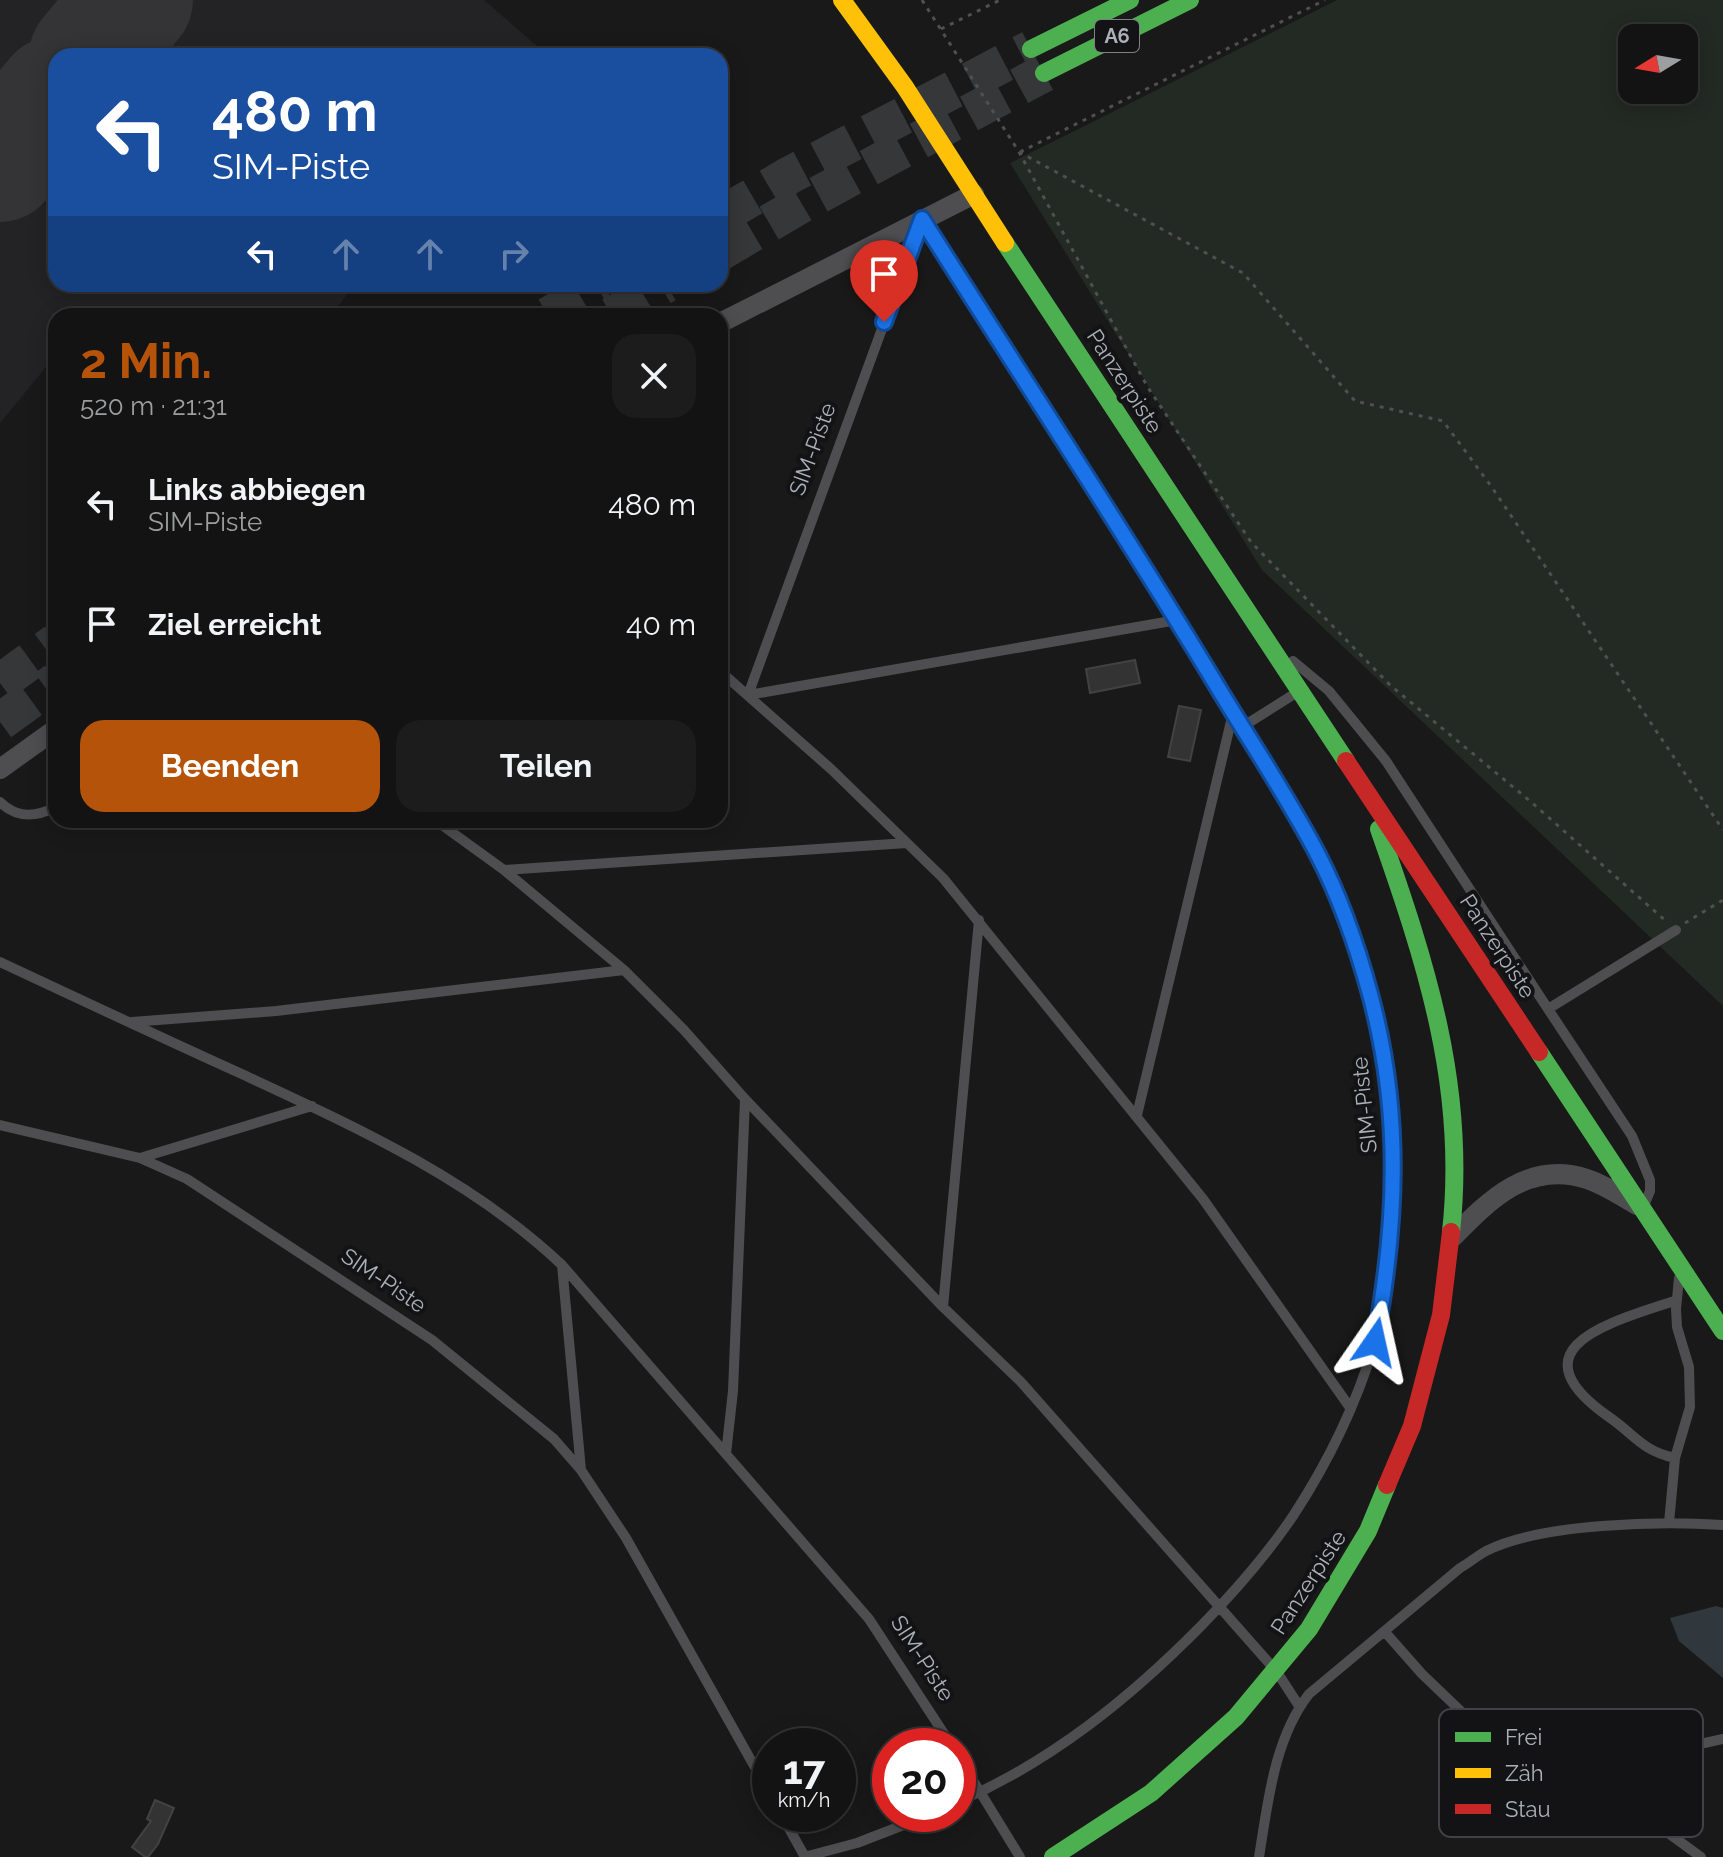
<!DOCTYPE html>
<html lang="de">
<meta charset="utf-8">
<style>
:root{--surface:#131313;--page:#1c1c1c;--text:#f1f3f6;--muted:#9d9ea0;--line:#323233;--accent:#b45309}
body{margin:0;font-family:Raleway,sans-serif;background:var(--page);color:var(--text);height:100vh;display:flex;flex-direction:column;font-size:30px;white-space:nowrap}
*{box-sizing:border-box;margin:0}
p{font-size:26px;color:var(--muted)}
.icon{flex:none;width:44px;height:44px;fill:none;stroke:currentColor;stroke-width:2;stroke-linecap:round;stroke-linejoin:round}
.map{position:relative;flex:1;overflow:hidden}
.sheet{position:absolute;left:48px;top:308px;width:680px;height:520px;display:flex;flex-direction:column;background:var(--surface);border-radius:24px;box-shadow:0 4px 20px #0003,0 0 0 2px var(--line)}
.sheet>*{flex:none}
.banner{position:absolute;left:48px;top:48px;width:680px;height:244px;border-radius:24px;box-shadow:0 4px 20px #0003,0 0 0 2px var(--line);background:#1a4fa0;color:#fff;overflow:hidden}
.needle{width:52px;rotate:259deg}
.tools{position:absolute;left:1618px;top:24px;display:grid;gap:16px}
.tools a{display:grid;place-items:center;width:80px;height:80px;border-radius:16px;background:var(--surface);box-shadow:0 4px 20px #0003,0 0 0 2px var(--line);font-size:40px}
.speed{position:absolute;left:752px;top:1728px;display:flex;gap:16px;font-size:40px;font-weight:700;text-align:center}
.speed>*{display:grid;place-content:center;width:104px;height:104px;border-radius:50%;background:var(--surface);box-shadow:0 4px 20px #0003,0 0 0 2px var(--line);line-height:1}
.speed small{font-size:20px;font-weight:400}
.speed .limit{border:12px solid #d22;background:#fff;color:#111}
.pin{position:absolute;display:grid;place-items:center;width:68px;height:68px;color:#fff;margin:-82px -34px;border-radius:50% 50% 50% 0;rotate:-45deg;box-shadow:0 0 8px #0007}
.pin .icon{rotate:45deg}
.me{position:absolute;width:88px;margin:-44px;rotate:11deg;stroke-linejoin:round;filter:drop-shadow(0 0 6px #0008)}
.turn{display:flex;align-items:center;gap:28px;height:168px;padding:0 32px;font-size:36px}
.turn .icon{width:104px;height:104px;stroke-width:2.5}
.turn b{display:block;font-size:56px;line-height:68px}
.lanes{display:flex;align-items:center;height:76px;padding:0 32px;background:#0003;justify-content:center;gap:40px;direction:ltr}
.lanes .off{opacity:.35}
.round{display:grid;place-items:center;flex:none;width:84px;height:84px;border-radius:24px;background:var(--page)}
.summary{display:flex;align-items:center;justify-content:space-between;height:136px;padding:0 32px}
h1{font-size:48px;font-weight:700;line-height:60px;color:var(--accent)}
.cta{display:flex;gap:16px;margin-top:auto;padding:16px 32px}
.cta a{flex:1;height:92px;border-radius:24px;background:var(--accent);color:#fff;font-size:32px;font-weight:700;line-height:92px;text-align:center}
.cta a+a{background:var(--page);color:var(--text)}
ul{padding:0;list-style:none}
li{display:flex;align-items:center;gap:24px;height:120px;padding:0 32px}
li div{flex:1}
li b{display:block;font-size:30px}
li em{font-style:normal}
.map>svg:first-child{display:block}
.built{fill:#232325}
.green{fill:#232923;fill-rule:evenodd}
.water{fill:#30383d}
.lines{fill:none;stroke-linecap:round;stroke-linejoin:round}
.runway{stroke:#343436;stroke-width:118}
.building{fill:#333334;stroke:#424245;stroke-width:2}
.highway-tunnel{stroke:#363739;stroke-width:38;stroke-dasharray:38 19;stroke-linecap:butt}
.path{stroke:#4f5052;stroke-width:3;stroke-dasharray:4 6;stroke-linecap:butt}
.lane{stroke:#4e4e51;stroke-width:10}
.street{stroke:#4e4e51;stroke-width:20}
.fast{stroke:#4caf50;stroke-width:18}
.slow{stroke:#ffc107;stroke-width:18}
.jam{stroke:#c62828;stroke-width:18}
.route-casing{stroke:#114b97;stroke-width:20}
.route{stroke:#1a73e8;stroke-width:14}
.labels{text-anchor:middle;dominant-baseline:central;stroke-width:8;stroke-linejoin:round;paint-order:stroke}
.shield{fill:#131315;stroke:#7e8187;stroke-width:2}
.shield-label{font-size:20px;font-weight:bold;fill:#acb0b8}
.street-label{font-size:22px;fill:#acb0b8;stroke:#131315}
.key{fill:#131315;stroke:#414246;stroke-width:2}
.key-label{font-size:22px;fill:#acb0b8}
</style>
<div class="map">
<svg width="1723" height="1857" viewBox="0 0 1723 1857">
<rect width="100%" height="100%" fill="#191919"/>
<path class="built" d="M0 0H484L545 53 543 56H56V284H356L330 316H101L93 310 87 316H56V355L0 423Z"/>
<path class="green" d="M1337 0H1723V1006L1262 570 1010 163ZM1632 38H1684V90H1632Z"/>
<path class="water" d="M1716 1606 1723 1608V1678L1679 1641 1670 1618Z"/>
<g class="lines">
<path class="runway" d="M88 56 134 0
M0 163 56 95"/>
</g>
<path class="building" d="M1135 660 1140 683 1090 693 1086 669Z
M1179 706 1201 710 1190 761 1168 757Z
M155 1800 174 1808 158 1844 148 1857H145L132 1847 151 1821 147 1819Z"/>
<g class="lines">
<path class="highway-tunnel" d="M720 216 790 175 1031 49
M720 252 805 202 1044 73
M548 316 603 284
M612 316 666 284
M0 683 56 642
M0 722 56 681"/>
<path class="path" d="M922 0 1019 152 1147 386 1251 542 1390 685 1530 801 1667 922
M941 29 1000 0
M1019 152 1243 273 1355 401 1443 421 1491 486 1723 830
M1020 152 1325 0
M1685 923 1723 900"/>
<path class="lane" d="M922 219C998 340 1075 460 1151 580 1182 628 1211 677 1241 725 1272 776 1305 827 1330 881 1386 1003 1404 1138 1387 1270 1383 1295 1381 1321 1374 1345 1356 1405 1327 1464 1293 1516 1266 1556 1235 1591 1202 1625 1130 1698 1052 1761 958 1802
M1293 661 1329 691 1386 761 1548 1009
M720 671 831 769 943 878 1203 1199 1351 1409
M748 695 920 225
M748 695 1177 620
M1242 727 1299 691
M0 802C17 819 36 817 56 807
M435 820 504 870 624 970 684 1030 745 1099 943 1307 1021 1382 1277 1672 1299 1706
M504 870 907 843
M0 962C81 1000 162 1038 244 1075 356 1127 471 1179 562 1265L869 1619 952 1746
M132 1022 276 1011 624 970
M1137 1115 1233 713
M0 1125 140 1158 187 1179 432 1340 554 1439 581 1470 626 1538 770 1794
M140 1158 312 1106
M1645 1203 1650 1191V1180L1632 1136 1548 1009 1676 930
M562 1265 581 1470
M943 1307 979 920
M726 1454 733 1391 745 1099
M1675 1458C1642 1451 1634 1434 1609 1417 1508 1346 1616 1321 1677 1300
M1669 1523 1675 1458 1690 1407 1689 1367 1677 1327 1676 1309 1679 1278
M1385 1632 1422 1674 1467 1717 1649 1819 1701 1857
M958 1756 1020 1857
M1589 1785 1678 1749 1723 1739
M781 1814 805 1857
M804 1857 857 1843 932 1814
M1259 1857C1268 1802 1274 1739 1309 1694L1460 1568C1469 1563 1477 1556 1486 1551 1541 1523 1661 1521 1723 1525"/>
<path class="street" d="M720 323 974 194
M0 769 56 729
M1453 1237C1490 1199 1529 1160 1587 1179 1605 1185 1621 1196 1637 1205"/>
<path class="fast" d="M1031 49 1130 0
M1044 73 1190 0
M1005 243 1346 761
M1379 829C1426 963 1467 1087 1451 1232
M1539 1052 1723 1331
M1053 1857 1151 1793 1236 1717 1309 1629 1368 1531 1387 1485"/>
<path class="slow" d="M842 0 905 87 1005 243"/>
<path class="jam" d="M1346 761 1539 1052
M1387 1485 1412 1426 1441 1315 1451 1232"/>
</g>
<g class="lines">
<defs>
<path id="route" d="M884 322 922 219C1019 373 1120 525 1214 681 1248 738 1286 794 1317 853 1340 897 1357 946 1370 994 1402 1112 1397 1223 1375 1342"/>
</defs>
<use href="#route" class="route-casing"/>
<use href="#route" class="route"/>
</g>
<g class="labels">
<rect class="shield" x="1095" y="20" width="44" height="32" rx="6"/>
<g class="shield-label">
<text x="1117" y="36">A6</text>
</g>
<g class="street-label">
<text transform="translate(1125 381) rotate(57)">Panzerpiste</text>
<text transform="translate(812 449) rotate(-70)">SIM-Piste</text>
<text transform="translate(1498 946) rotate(57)">Panzerpiste</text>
<text transform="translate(1364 1105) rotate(-96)">SIM-Piste</text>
<text transform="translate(384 1280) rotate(34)">SIM-Piste</text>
<text transform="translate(1308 1582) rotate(-57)">Panzerpiste</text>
<text transform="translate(923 1658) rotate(57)">SIM-Piste</text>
</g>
</g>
<rect x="1439" y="1709" width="264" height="128" rx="12" class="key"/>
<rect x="1455" y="1732" width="36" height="10" fill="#4caf50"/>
<rect x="1455" y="1768" width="36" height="10" fill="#ffc107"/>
<rect x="1455" y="1804" width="36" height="10" fill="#c62828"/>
<g class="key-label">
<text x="1505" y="1745">Frei</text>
<text x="1505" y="1781">Zäh</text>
<text x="1505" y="1817">Stau</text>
</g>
</svg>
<div class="tools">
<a><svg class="needle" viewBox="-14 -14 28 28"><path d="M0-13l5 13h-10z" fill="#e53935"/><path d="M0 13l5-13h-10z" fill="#9d9ea0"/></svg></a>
</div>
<div class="speed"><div>17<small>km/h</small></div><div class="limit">20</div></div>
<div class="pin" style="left:884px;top:322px;background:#d93025"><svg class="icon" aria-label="arrive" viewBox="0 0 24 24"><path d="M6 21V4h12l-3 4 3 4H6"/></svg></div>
<svg class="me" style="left:1375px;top:1342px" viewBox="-20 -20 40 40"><path d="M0-17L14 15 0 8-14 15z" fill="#1a73e8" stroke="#fff" stroke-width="4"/></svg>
<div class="banner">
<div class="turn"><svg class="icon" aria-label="left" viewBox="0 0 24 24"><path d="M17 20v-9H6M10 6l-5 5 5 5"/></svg><div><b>480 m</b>SIM-Piste</div></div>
<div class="lanes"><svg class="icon" aria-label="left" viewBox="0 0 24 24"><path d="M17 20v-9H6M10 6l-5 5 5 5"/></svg><svg class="icon off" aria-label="ahead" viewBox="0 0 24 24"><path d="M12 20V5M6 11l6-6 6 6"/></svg><svg class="icon off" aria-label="ahead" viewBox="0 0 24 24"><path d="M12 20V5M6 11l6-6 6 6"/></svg><svg class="icon off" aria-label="right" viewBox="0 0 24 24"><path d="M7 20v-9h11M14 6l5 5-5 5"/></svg></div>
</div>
<section class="sheet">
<div class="summary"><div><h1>2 Min.</h1><p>520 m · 21:31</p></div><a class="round"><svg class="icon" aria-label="close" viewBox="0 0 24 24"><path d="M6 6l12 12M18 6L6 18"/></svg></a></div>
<ul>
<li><svg class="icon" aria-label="left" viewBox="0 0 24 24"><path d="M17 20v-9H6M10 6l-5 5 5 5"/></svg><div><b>Links abbiegen</b><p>SIM-Piste</p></div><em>480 m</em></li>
<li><svg class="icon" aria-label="arrive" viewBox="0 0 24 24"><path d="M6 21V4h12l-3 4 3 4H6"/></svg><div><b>Ziel erreicht</b></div><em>40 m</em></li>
</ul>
<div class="cta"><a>Beenden</a><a>Teilen</a></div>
</section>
</div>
